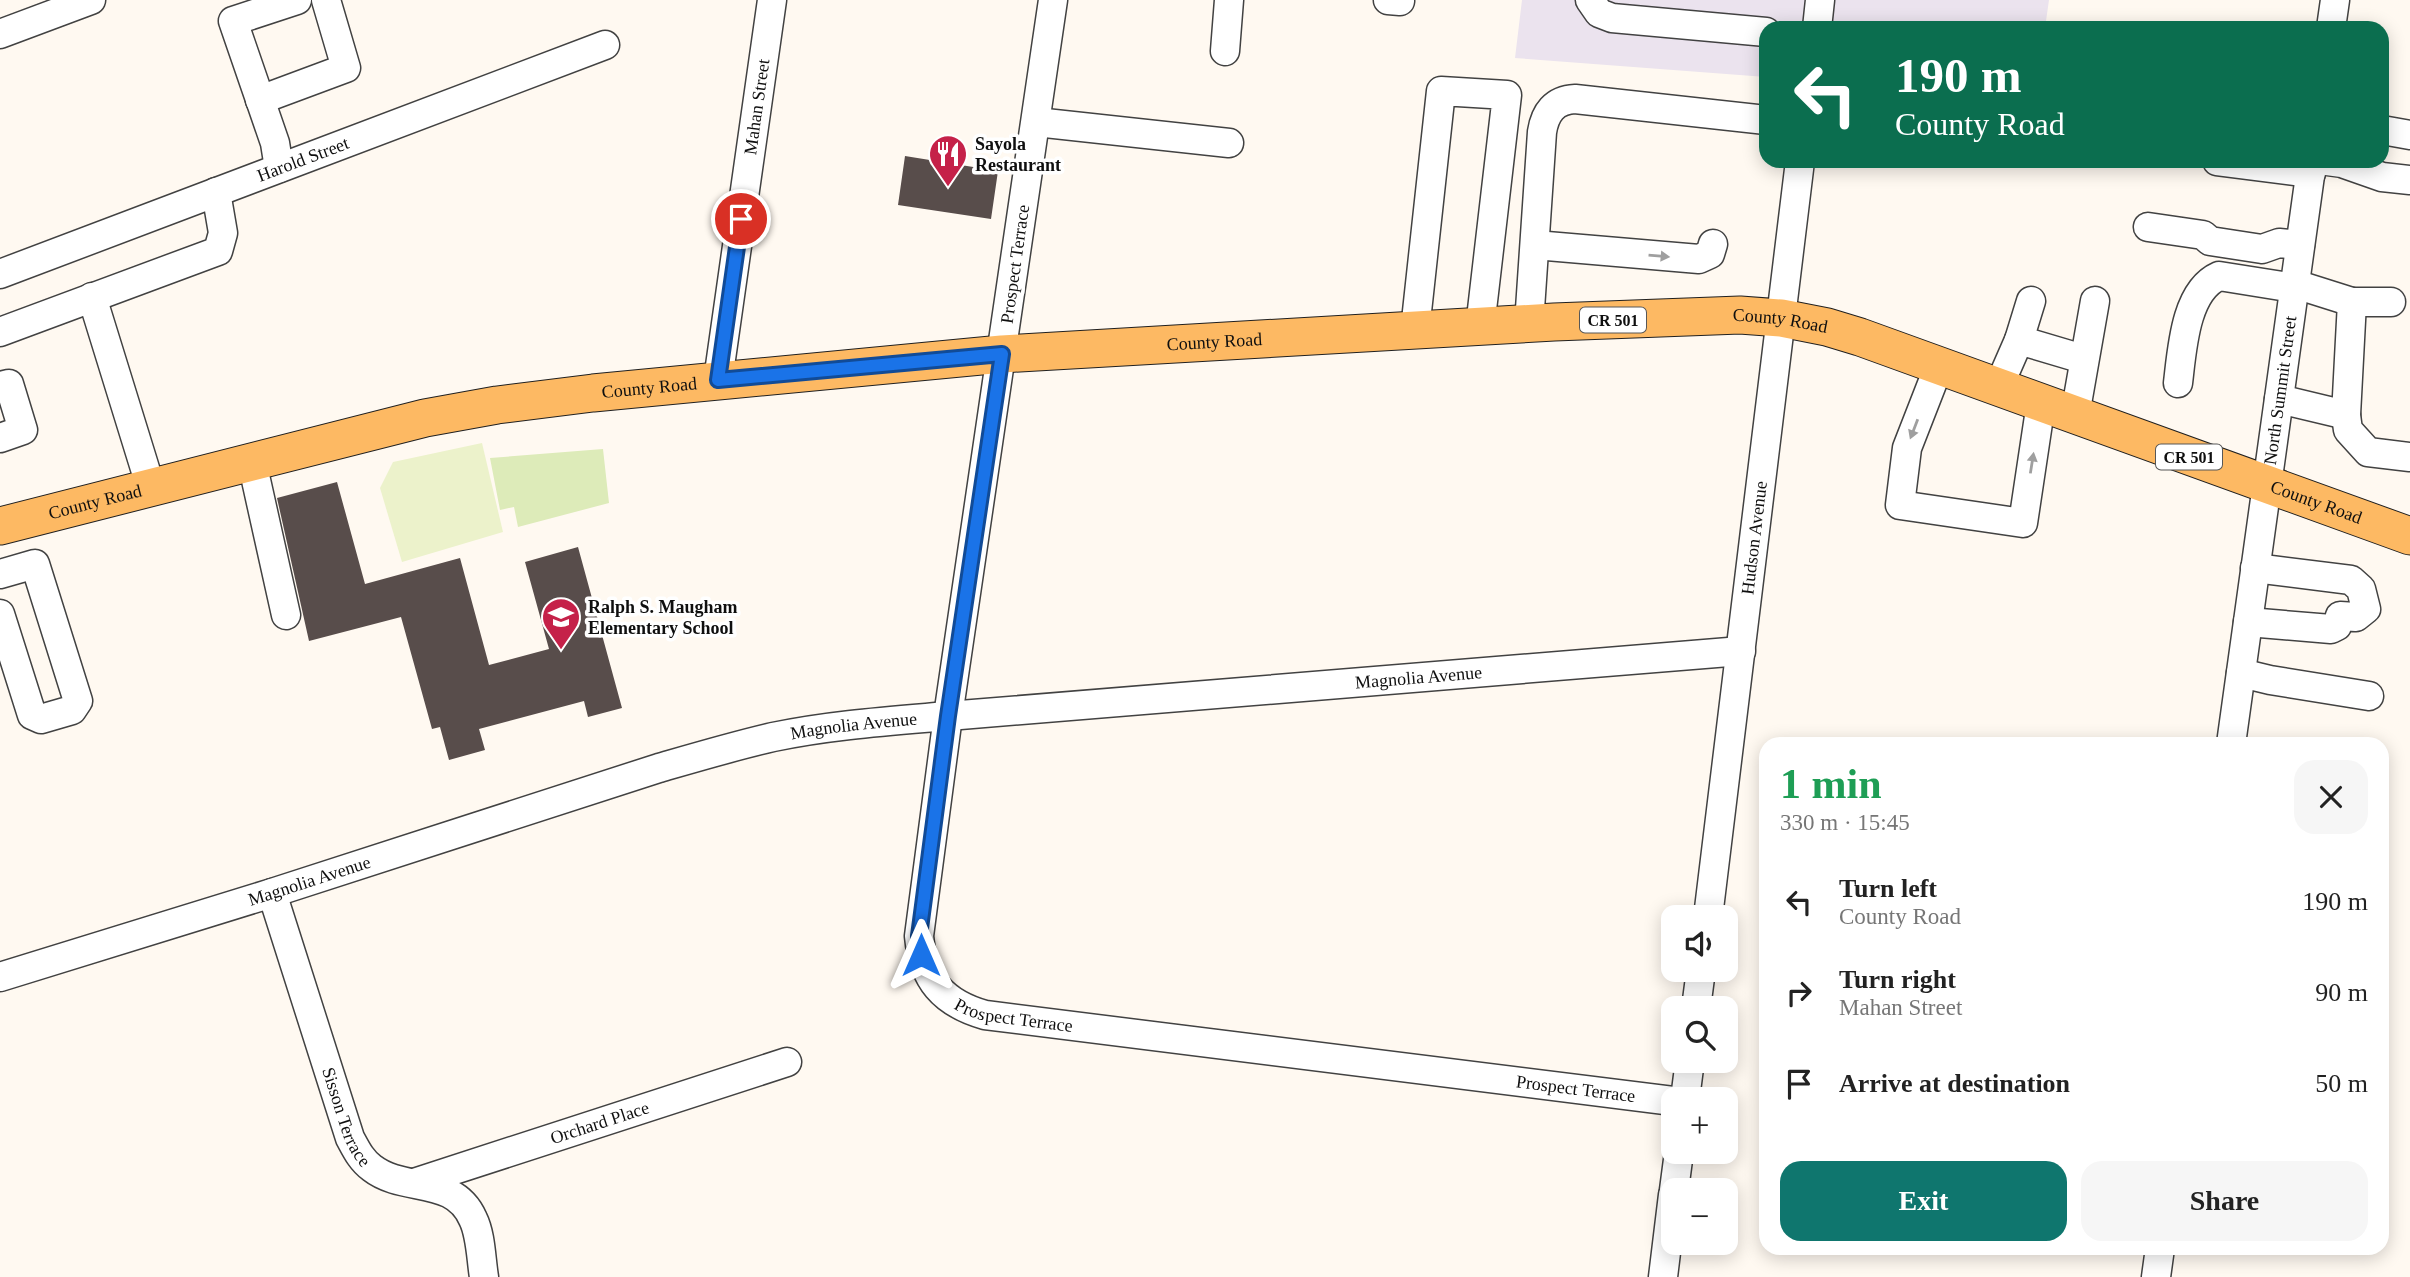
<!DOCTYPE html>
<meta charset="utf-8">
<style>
:root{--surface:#fff;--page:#f6f6f6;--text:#222;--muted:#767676;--accent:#0f766e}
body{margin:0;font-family:Georgia,serif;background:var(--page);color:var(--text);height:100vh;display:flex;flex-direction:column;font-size:26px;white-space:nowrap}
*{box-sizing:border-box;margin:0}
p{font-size:23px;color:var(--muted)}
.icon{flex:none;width:38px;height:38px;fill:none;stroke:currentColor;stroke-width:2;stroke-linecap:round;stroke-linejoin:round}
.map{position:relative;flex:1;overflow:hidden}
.sheet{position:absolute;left:1759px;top:737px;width:630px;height:518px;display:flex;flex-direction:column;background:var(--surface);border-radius:21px;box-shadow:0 4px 18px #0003}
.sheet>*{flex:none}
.hud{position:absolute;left:1759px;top:21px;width:630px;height:147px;border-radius:21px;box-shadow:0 4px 18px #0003;background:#0b6e4f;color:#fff;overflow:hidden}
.buttons{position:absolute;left:1661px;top:905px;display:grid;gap:14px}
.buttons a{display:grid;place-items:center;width:77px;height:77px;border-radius:14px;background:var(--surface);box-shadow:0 4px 18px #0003;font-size:35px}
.pin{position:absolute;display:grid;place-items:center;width:60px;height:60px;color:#fff;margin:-30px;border:4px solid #fff;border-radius:50%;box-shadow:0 2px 7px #0007}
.me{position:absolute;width:77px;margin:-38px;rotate:0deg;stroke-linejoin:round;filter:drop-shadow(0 0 5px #0008)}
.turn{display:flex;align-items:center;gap:24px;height:147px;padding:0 21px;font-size:32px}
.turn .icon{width:91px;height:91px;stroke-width:2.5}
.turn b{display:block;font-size:49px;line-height:60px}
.round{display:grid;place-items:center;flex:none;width:74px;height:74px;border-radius:21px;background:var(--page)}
.summary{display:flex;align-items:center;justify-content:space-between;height:119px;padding:0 21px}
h1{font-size:42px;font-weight:700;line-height:52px;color:#1e9e55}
.action{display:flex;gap:14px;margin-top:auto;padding:14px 21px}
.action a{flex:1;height:80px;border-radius:21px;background:var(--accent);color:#fff;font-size:28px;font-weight:700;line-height:80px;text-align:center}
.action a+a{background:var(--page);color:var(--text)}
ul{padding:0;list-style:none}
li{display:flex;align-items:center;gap:21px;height:91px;padding:0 21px}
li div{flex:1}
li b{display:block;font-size:26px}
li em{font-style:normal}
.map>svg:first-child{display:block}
.industrial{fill:#ebe3ee}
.green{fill:#ddebb9}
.pitch{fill:#ecf2cb}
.building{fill:#584d4b}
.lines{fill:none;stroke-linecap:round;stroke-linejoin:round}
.minor-casing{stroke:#424242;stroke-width:31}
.major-casing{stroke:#202020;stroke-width:39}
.minor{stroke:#fff;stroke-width:28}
.major{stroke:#fdb963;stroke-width:37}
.oneway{fill:#9f9f9f}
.route-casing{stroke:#114b97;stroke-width:18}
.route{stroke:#1a73e8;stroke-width:12}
.labels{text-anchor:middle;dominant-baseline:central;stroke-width:7;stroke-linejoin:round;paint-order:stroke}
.shield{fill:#fff;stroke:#575757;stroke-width:2}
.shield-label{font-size:16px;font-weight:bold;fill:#0f0f0f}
.street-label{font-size:18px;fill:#0f0f0f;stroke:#fff}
.poi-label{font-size:18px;font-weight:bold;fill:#0f0f0f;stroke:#fff;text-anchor:start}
</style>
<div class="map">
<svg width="2410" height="1277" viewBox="0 0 2410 1277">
<rect width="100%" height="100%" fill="#fff9f1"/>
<path class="industrial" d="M1522 0H2049L2045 28H1766V77L1515 58Z"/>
<path class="green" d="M603 449 609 503 518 527 514 507 500 510 490 458Z"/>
<path class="pitch" d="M482 443 503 532 402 562 380 488 393 462Z"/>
<path class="building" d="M905 156 998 171 991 219 898 205Z
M337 482 365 584 460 558 489 665 549 649 525 562 578 547 622 708 588 717 584 701 479 729 485 750 449 760 440 727 432 729 401 617 309 641 277 498Z"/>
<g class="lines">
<defs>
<g id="minor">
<path id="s1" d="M1053 0 948 716 919 936C923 980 943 1003 985 1015L1673 1101"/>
<path d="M1388 0 1400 1"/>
<path d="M1590 0 1599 13 1612 18 1766 32"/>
<path d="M1817 28 1820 0"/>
<path d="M2331 28 2335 0"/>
<path d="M0 34 91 0"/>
<path d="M1225 51 1229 0"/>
<path d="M260 100 346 68 326 0"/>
<path d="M1036 122 1229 143"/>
<path d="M2382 130 2410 135"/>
<path d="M2217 161 2311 173"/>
<path d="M2327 161 2342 163 2382 177 2410 180"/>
<path d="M279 168 275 143 233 21 297 0"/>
<path d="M2148 227 2203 235 2210 241 2262 249 2279 243 2300 245"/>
<path d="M1535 245 1699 259 1710 254 1713 244"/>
<path id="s2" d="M0 274 605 45"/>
<path d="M92 297 151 488"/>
<path d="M2352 302H2391"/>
<path d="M1529 324 1542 132C1545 113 1554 100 1575 99L1766 120"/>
<path d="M1415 330 1441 91 1507 95 1480 327"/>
<path d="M0 332 218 251 223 233 216 192"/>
<path d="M2019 340 2083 359"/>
<path d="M1939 366 1907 448 1900 505 2023 523 2041 403"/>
<path id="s3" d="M718 380 772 0"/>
<path d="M2178 383C2182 350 2185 291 2219 276L2294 288"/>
<path d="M0 386 9 384 23 430 0 438"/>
<path d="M1998 388 2019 340 2031 301"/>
<path d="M2279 399 2346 415 2352 302 2295 284"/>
<path d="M2075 415 2095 301"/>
<path d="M2346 415 2348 430 2368 452 2410 457"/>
<path d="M252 462 286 615"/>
<path d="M0 574 35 564 78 701 72 710 41 719 32 715 0 614"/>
<path d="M2248 622 2331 629 2337 626 2340 616 2356 617 2366 609 2361 589 2351 580 2255 568"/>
<path d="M2241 673 2270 680 2369 696"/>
<path id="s4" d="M2231 744 2312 161"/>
<path id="s5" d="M272 893 350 1138C356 1149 361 1160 372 1168 404 1193 454 1175 473 1219 481 1235 481 1259 484 1277"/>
<path id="s6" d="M1708 917 1800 161"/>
<path id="s7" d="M0 977 272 893 659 768C697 757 734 746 773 737 830 725 890 721 948 716L1741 651"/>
<path d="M1696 1008 1701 970"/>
<path d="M1685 1099 1690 1060"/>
<path id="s8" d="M417 1182 787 1062"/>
<path d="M1674 1190 1679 1152"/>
<path d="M1663 1277 1673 1195"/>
<path d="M2156 1277 2160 1248"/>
</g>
<g id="major">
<path id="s9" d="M0 526 425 418 497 405 593 393 1002 354 1554 322 1740 315 1781 318 1827 327 1860 337 2410 536"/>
</g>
</defs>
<use href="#minor" class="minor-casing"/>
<use href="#major" class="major-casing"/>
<use href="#minor" class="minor"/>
<use href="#major" class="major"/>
</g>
<defs><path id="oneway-solid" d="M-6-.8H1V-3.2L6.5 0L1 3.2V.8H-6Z" transform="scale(1.75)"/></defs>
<g class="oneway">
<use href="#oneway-solid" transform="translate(1659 256) rotate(5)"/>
<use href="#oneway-solid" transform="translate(1914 429) rotate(111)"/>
<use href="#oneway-solid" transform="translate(2032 463) rotate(-81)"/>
</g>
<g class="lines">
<defs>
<path id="route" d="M741 219 718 380 1002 354 948 716 919 936 921 955"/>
</defs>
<use href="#route" class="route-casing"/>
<use href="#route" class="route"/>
</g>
<defs>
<symbol id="restaurant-pin" viewBox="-11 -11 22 30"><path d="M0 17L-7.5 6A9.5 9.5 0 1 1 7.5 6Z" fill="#c52149" stroke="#fff"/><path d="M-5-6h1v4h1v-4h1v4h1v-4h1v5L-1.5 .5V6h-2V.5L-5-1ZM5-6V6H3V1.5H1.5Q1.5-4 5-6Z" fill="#fff"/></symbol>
<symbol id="school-pin" viewBox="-11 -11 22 30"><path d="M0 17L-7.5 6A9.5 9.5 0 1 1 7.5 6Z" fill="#c52149" stroke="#fff"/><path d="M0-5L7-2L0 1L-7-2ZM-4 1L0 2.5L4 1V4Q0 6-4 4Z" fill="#fff"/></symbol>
</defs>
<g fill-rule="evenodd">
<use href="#restaurant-pin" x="926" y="132" width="44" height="60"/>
<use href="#school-pin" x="539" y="595" width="44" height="60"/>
</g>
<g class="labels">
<g class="shield">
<rect x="1580" y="307.5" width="66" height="25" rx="5"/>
<rect x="2156" y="444.5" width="66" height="25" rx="5"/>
</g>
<g class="shield-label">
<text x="1613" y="320">CR 501</text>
<text x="2189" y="457">CR 501</text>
</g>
<g class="street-label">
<text stroke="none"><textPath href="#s3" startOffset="276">Mahan Street</textPath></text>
<text stroke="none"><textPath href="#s2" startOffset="324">Harold Street</textPath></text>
<text transform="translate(1015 264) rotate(-82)">Prospect Terrace</text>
<text stroke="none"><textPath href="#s9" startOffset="1799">County Road</textPath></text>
<text stroke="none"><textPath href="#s9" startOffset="1232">County Road</textPath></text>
<text stroke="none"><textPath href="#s9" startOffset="665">County Road</textPath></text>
<text stroke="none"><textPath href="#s4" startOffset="357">North Summit Street</textPath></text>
<text stroke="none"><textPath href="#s9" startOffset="98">County Road</textPath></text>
<text stroke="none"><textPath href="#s9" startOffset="2366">County Road</textPath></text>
<text stroke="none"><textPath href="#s6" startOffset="382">Hudson Avenue</textPath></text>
<text stroke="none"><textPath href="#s7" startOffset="1458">Magnolia Avenue</textPath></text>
<text stroke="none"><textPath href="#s7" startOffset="891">Magnolia Avenue</textPath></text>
<text stroke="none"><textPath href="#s7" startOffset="324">Magnolia Avenue</textPath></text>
<text stroke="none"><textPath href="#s1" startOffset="1085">Prospect Terrace</textPath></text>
<text stroke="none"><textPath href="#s1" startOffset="1652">Prospect Terrace</textPath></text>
<text stroke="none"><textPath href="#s5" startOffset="236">Sisson Terrace</textPath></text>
<text stroke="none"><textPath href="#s8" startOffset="192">Orchard Place</textPath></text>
</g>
<g class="poi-label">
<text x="975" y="144">Sayola<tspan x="975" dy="21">Restaurant</tspan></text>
<text x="588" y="607">Ralph S. Maugham<tspan x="588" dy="21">Elementary School</tspan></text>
</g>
</g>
</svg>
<div class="buttons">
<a><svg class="icon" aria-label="sound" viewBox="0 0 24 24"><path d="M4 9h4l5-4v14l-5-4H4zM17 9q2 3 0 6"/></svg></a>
<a><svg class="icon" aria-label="search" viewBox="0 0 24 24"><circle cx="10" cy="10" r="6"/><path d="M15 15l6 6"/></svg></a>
<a>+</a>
<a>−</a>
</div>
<div class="pin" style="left:741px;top:219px;background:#d93025"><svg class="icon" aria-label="arrive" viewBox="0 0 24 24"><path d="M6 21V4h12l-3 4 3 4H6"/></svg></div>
<svg class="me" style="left:921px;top:955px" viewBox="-20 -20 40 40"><path d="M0-17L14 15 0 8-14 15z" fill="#1a73e8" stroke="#fff" stroke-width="4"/></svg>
<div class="hud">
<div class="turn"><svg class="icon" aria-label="left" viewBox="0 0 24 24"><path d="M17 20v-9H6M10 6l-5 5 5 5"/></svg><div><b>190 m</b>County Road</div></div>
</div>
<section class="sheet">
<div class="summary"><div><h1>1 min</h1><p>330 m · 15:45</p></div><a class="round"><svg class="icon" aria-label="close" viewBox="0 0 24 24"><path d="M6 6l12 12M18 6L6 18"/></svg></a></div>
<ul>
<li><svg class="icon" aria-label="left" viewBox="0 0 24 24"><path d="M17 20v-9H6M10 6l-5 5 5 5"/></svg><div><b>Turn left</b><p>County Road</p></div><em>190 m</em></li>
<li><svg class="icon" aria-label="right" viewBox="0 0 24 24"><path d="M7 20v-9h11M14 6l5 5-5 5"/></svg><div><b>Turn right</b><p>Mahan Street</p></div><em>90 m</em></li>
<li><svg class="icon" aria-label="arrive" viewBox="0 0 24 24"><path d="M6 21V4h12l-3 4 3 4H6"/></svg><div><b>Arrive at destination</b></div><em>50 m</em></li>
</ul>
<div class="action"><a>Exit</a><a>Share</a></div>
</section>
</div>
